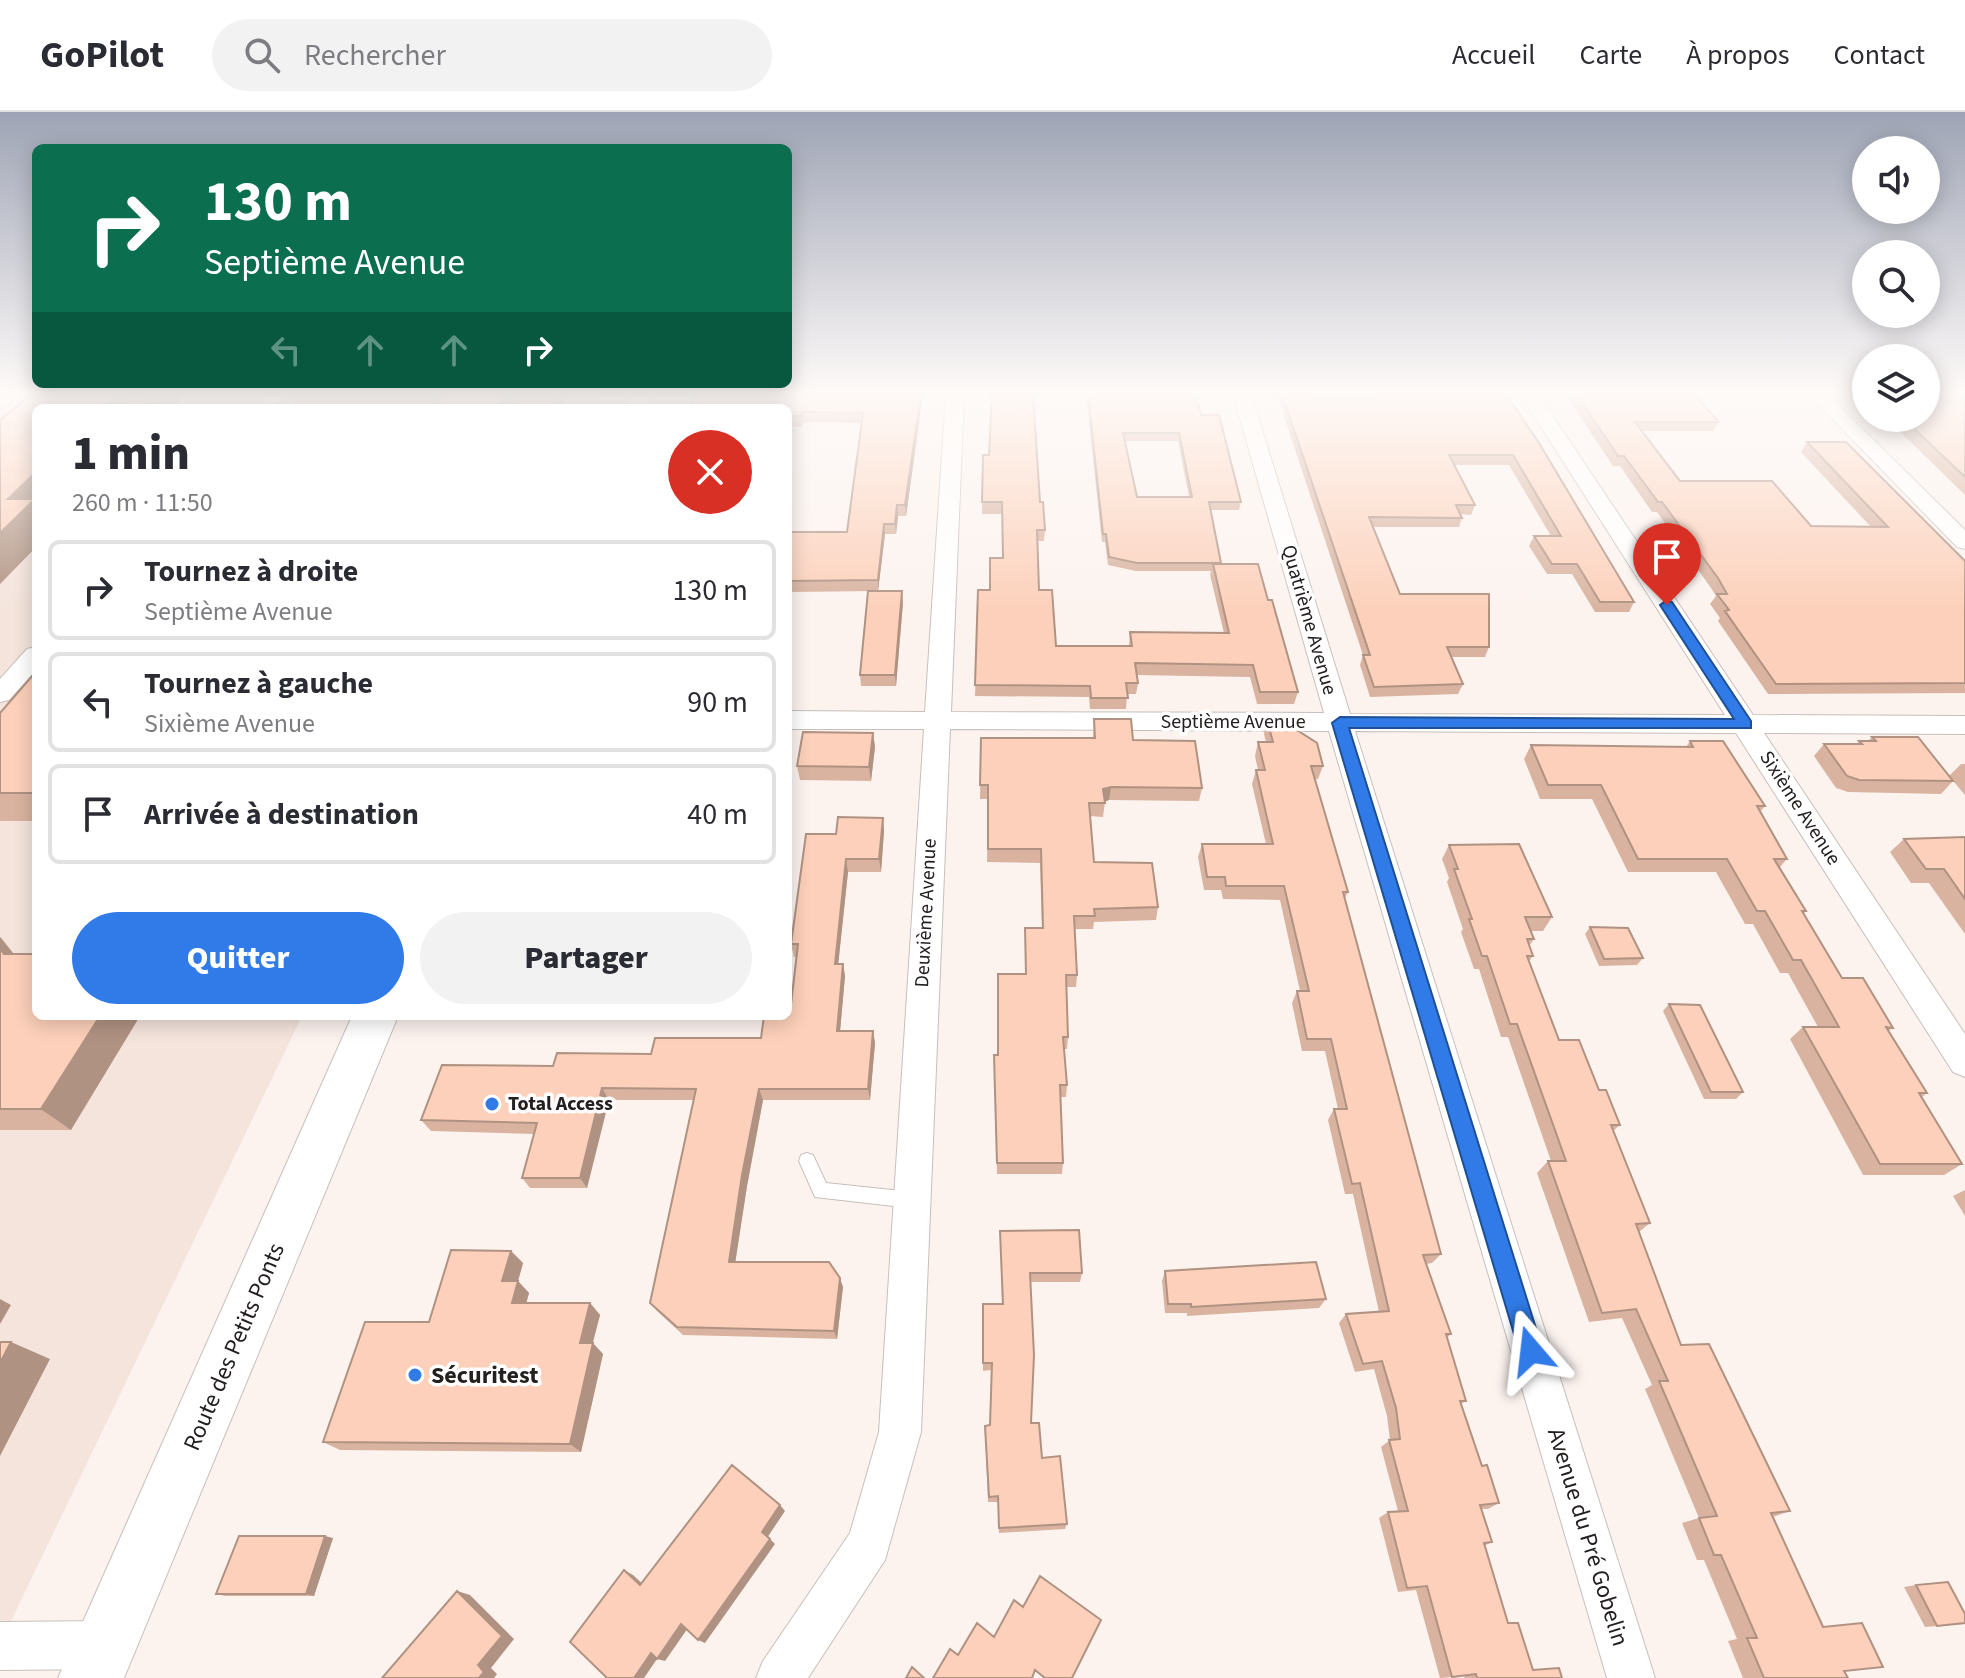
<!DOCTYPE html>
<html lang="fr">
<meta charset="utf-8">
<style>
:root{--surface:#fff;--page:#f2f2f3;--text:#2b2b33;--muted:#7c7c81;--line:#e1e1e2;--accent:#307be7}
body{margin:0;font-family:"Source Sans 3",sans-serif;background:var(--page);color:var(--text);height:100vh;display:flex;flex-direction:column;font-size:30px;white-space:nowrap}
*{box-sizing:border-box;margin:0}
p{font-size:26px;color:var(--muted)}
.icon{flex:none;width:44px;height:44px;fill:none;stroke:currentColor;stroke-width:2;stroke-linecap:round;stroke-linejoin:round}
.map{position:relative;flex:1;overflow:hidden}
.drawer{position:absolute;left:32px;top:292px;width:760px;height:616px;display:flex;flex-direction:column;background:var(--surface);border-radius:12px;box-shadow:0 4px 20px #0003}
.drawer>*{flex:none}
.hud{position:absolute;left:32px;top:32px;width:760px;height:244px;border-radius:12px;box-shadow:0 4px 20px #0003;background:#0b6e4f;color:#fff;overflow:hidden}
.controls{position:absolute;left:1852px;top:24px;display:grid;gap:16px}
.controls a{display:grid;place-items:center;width:88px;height:88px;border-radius:50%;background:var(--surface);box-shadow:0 4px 20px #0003;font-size:40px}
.pin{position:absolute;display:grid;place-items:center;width:68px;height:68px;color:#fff;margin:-82px -34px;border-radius:50% 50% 50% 0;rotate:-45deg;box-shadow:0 0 8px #0007}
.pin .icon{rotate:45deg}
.me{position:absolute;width:88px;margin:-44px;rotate:343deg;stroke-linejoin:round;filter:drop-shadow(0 0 6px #0008)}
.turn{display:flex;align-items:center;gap:28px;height:168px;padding:0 40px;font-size:36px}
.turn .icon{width:104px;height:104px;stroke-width:2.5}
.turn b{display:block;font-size:56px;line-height:68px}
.lanes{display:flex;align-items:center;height:76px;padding:0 40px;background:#0003;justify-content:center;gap:40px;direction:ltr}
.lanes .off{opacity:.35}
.round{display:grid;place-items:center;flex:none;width:84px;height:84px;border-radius:42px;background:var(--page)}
.overview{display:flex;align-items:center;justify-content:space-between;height:136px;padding:0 40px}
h1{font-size:48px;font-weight:800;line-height:60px}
.button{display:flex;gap:16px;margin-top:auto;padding:16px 40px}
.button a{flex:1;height:92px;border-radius:48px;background:var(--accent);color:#fff;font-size:32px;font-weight:800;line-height:92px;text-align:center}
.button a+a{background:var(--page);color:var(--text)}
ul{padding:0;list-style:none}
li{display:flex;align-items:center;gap:24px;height:100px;margin:0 16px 12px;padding:0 24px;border:4px solid var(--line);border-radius:12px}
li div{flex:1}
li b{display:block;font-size:30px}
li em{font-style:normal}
header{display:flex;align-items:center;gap:48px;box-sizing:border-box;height:112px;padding:0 40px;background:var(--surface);border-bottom:2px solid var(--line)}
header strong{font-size:38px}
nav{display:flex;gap:44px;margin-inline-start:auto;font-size:28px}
.search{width:560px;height:72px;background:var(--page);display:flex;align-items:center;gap:20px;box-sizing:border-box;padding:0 28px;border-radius:44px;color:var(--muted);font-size:30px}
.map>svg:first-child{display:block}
.built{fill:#f4e4dc}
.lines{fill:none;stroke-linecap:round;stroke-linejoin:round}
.lane-casing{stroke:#c7bfbb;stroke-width:2}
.street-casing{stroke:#c7bfbb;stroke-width:2}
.secondary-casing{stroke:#c7bfbb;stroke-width:2}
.lane{fill:#fff;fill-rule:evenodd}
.street{fill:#fff;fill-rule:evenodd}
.secondary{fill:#fff;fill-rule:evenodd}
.wall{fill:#d9b3a0;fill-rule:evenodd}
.shaded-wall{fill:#b09282}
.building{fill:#fcd0ba;stroke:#b09282;stroke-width:2;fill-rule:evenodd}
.route{fill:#307be7;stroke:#1f5096;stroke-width:2}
.poi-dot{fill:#307be7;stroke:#fff;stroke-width:3}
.labels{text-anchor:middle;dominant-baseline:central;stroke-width:7;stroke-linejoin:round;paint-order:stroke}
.street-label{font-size:20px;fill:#23201f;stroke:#fff}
.poi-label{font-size:20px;font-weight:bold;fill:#23201f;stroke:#fff;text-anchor:start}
.near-street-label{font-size:24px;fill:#23201f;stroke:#fff}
.near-poi-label{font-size:24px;font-weight:bold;fill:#23201f;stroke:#fff;text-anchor:start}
</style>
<header>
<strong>GoPilot</strong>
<div class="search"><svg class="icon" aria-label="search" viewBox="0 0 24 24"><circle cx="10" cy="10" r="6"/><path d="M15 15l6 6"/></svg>Rechercher</div>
<nav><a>Accueil</a><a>Carte</a><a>À propos</a><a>Contact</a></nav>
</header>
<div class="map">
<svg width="1965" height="1566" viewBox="0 0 1965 1566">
<rect width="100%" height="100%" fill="#fcf3ef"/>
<path class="built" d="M0 282H600L594 296H36V904H302L0 1532Z"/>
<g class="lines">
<defs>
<path id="lane" d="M10 282H19L0 297V290Z
M807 1041 813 1043 826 1071 911 1080 917 1082 920 1088 917 1094 911 1096 815 1085 799 1049 801 1043Z"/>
<path id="street" d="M265 282H284L272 296H253Z
M946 282H964L951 600 1324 601 1233 282H1251L1350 602 1725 603 1520 282H1538L1753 603 1965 604V622L1764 621 1965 922V965L1953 960 1736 621 1355 619 1655 1566H1607L1329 619 950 617 921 1320 885 1448 808 1566H756L763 1549 850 1421 879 1320 924 617H788V599L925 600Z
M1808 282H1827L1965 418V437L1957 435Z
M36 535V558L9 588 0 590V567L27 537Z
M105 1509 122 1516 129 1533 122 1550 105 1557 0 1558V1510Z"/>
<path id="secondary" d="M629 282H655L649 296H623Z
M352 904H398L124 1566H58Z"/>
</defs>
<use href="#lane" class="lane-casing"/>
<use href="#street" class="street-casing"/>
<use href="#secondary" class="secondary-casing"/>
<use href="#lane" class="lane"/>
<use href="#street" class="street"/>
<use href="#secondary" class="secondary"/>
</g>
<path class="wall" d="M32 282H185L171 296H36V435L0 472V308Z
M288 282H568L561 296H295Z
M923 282 906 404H898L896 422H885L878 479 788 480V420H847L862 311 803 310 802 315 788 314V296Z
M987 282H1033L1040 390 1045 418 1044 429H1038L1039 478 1056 534H1129L1130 520 1224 521 1210 463 1211 459H1136L1108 453 1105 430H1102L1086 282H1196L1201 303 1241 390 1239 398H1211L1221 452 1268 488 1298 580 1294 592H1257L1250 565 1136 563 1138 571 1136 582H1127L1126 597H1090L1089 585 975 584 978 478H990L1003 446 1002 402H982L983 343H989L992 285H987ZM1125 329H1178L1189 385H1137Z
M1272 282H1313L1314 285H1367L1366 282H1506L1634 490 1629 500H1595L1572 462H1547L1529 434 1534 424H1551L1509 353H1454L1475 393 1471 403 1461 402 1462 406 1459 415H1373L1400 482 1489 535 1485 545H1451L1463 572 1458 582 1370 585 1360 553 1363 543 1278 286H1273Z
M1565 282H1694L1719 310 1713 319H1642L1680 369 1811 414 1871 415 1801 340 1807 330 1965 449V581L1768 582 1718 509 1720 506 1710 492 1716 484 1711 476 1657 400H1652L1620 354H1613Z
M1851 282H1866V291H1863Z
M1965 282V383L1886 306H1926Z
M903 490 896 574H861L860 563Z
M36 563V709H0V601Z
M1094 607 1133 628 1202 676 1199 689 1109 688 1105 690 1103 705 1090 704 1094 750 1158 795 1156 808 1094 810 1093 817H1075L1077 863 1076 875H1066L1068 925 1067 937H1064L1067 973 1066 985H1060L1063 1051 1062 1062H997L994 955 1025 862V816H1042L1040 751 987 750 988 687H980L981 626H1093Z
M1267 608 1323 654 1318 667H1315L1348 780 1345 786 1441 1142 1432 1151 1426 1152 1451 1222 1447 1226 1466 1289 1461 1292 1482 1354 1499 1391 1488 1397H1481L1492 1430 1484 1434 1508 1511 1533 1558 1562 1566H1465L1464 1564 1440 1566 1416 1478 1398 1480 1379 1406 1388 1400 1398 1399 1381 1335 1390 1328 1387 1304 1374 1257 1355 1260 1339 1211 1346 1202 1379 1200 1353 1082H1345L1328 1008 1334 997H1338L1325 939H1302L1292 891 1297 879H1300L1280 788 1223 787 1221 778H1204L1198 745 1202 732H1266L1252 672 1256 658H1258L1255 644 1258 630H1266L1264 622Z
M873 621 875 635 871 669 800 668 797 654Z
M1872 625 1953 669 1941 682 1848 680 1836 676 1814 644 1824 632H1857L1859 629H1868Z
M1690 629 1765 694 1760 700 1787 747 1780 755 1806 799 1803 802 1842 866 1893 916 1888 919 1927 981 1922 985 1962 1052 1944 1063H1863L1790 927 1803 915H1818L1788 861H1780L1753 812H1745L1716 760H1628L1592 687H1540L1524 647 1531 633 1686 635Z
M1961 652H1965V683L1949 664Z
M883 706 884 719 881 760H848L838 852H843L845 864 840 919H873L875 931 870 988H763L747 1074 735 1150 843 1175 837 1227 683 1223 657 1199 650 1191 694 988H609L587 1076H530L522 1066 534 1022 431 1019 421 1008 553 954 651 942 761 926 791 892 797 845H794L791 832 836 722Z
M1965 725V822L1929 771H1911L1890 740 1904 727Z
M1449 733 1552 805 1543 819H1530L1534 827 1529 834 1533 844 1529 849 1559 928 1599 978 1620 1013 1613 1019 1650 1111 1639 1120 1681 1233 1790 1399 1773 1405 1848 1566H1743L1728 1529 1737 1527 1704 1448H1697L1682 1411 1699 1406 1645 1277 1652 1273 1622 1206 1589 1210 1537 1061 1548 1049H1551L1508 925H1501L1479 857H1474L1461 820 1463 817 1447 770 1449 766 1442 747Z
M1590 815 1643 846 1637 853 1599 854 1585 822Z
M0 825 71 1018H0Z
M1669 892 1743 980 1736 987H1704L1663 899Z
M1965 1078V1104L1953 1084Z
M1000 1119 1082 1161 1080 1170H1031V1311L1042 1346 1067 1412 1065 1417 999 1421 998 1390H988L985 1314 990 1313 991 1258 983 1259V1192H1002Z
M511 1139 523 1151 518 1169 529 1181 526 1191H590L600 1203 592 1231 603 1242 581 1340 340 1338 323 1330 429 1210Z
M1165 1159 1326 1187 1319 1196 1187 1204V1201H1165L1162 1169Z
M333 1426 314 1484H225L216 1482Z
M1916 1473 1965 1512 1925 1515 1904 1475Z"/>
<path class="shaded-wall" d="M118 282H120L129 296H103Z
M145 282H185L171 296H153Z
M507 282H510L515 296H498Z
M550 282H568L561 296H554Z
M921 282H923L906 404 905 393Z
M36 360V435L0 472V421L8 387Z
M897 393 898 404 896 422 895 412Z
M884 412 885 422 878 479V468Z
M902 479 903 490 896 574 895 563Z
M873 621 875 635 871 669 869 655Z
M1111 675 1109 688 1102 690 1103 677Z
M883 706 884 719 881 760 879 747Z
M846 747 848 760 837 864 835 852Z
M0 825 2 827 32 865 4 842 0 837Z
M843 852 845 864 839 931 837 919Z
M100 904H140L71 1018 41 997Z
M873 919 875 931 870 988 868 977Z
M602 976 609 988 587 1076 580 1066Z
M759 977 763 988 747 1074 734 1159 729 1150 742 1063Z
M511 1139 523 1151 518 1169 529 1181 523 1203 512 1191 502 1169Z
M840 1166 843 1175 837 1227 834 1219Z
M0 1187 11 1193 0 1212Z
M590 1191 600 1203 590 1242 580 1231Z
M11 1230 50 1247 0 1344V1251Z
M593 1231 603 1242 581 1340 570 1332Z
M780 1393 785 1399 767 1426 762 1420Z
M325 1424 333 1426 314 1484 306 1482Z
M770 1427 775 1432 705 1531 698 1528Z
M624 1458 633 1463 648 1477 640 1473Z
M457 1479 470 1483 514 1527 491 1556 497 1562 494 1566H479L478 1553Z
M681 1512 688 1516 665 1549 657 1547 644 1566H634L651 1541Z"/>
<path class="building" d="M32 282H118L103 296H36V360L8 387H35L0 421V308Z
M442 282H507L498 296H433Z
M694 282H921L905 393H897L895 412H884L878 468 788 469V420H847L863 301 802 300 801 304H788V296H689Z
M992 282H1033L1040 390H1043L1045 418H1037L1039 478H1052L1056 534H1132L1130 520 1229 521 1213 452H1258L1268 488H1272L1298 580H1260L1253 553 1135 551 1138 571H1126L1128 586H1091L1090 574 975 573 978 478H990V446H1003L1002 390H982L983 343H989Z
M1088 282H1196L1201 303H1219L1241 390H1209L1221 451H1137L1109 445 1106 422H1103ZM1123 321H1179L1192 385H1137Z
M1282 282H1313L1314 285H1374L1373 282H1506L1539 331 1634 490H1600L1577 452H1552L1534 424H1561L1513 343H1449L1475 393H1456L1462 406 1369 405 1400 482H1489V535H1447L1463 572 1374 575 1363 543H1370Z
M1576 282H1694L1719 310H1635L1680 369H1772L1811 414 1888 415 1807 330H1846L1965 449V571L1776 572 1725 499 1729 498 1717 482H1727L1718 466 1662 390H1658L1624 344H1618Z
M1926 282H1965V365L1903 306H1926Z
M868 479H902L895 563H860Z
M33 563H36V681H0V601Z
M1094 607H1131L1133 628 1195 629 1202 676 1111 675 1103 677 1105 691H1089L1094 750 1152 751 1158 795 1094 797 1095 804H1074L1077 863H1066L1068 925H1063L1067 973H1060L1063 1051H997L994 943H998V862H1026L1025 816H1043L1041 737H988V673H980L981 626H1095Z
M1267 608H1281L1317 631 1323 654H1311L1348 780H1343L1441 1142 1423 1143 1451 1222H1446L1466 1289H1460L1482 1354 1487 1353 1499 1391 1480 1393 1492 1430 1484 1431 1508 1511H1518L1533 1558 1559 1556 1562 1566H1477L1476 1562 1452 1565 1427 1474 1407 1476 1388 1400 1408 1399 1389 1328 1400 1327 1396 1296 1382 1249 1363 1252 1346 1202 1389 1199 1360 1071 1352 1072 1334 997H1347L1331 927H1307L1297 879H1309L1284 774H1226L1225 765H1207L1202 732H1273L1256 658H1265L1258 630H1273Z
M803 620 873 621 869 655 797 654Z
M1872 625H1918L1953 669 1859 668 1847 664 1824 632H1862L1859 629H1876Z
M1690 629H1723L1765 694H1757L1787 747H1774L1806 799H1802L1842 866H1863L1893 916 1886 915 1927 981H1919L1962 1052H1880L1803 915H1839L1801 848H1793L1765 799H1757L1727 747H1638L1601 673H1548L1531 633 1693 635Z
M838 705 883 706 879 747H846L835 852H843L837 919H873L868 977H759L742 1063 729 1150H829L840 1166 834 1219 677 1215 650 1191 696 977 602 976 580 1066H522L537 1011 421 1008 442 953 553 954 557 941 651 942 655 926H761L764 904H788V892H791L798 832H791L806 722H836Z
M1965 725V787L1944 757H1926L1904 727Z
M1519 732 1552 805H1525L1534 827H1527L1533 844H1527L1559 928H1579L1599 978H1606L1620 1013H1611L1650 1111 1636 1112 1681 1233 1709 1232 1790 1399 1771 1401 1823 1515 1862 1511 1883 1555 1844 1559 1848 1566H1764L1747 1526H1757L1721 1443H1714L1699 1406 1717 1404 1659 1269H1668L1636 1197 1602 1201 1548 1049H1566L1517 912H1510L1487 844H1482L1469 807H1472L1454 757H1458L1449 733Z
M1590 815 1628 816 1643 846 1604 847Z
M0 837 4 842H36V904H100L41 997H0Z
M1669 892 1700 893 1743 980H1711Z
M1079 1118 1082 1161H1030L1034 1243 1031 1311H1039L1042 1346 1060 1344 1067 1412 999 1416 998 1384 989 1385 985 1314 990 1313 992 1251H983V1192H1003L1000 1119Z
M451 1138 511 1139 502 1169H518L512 1191H590L580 1231H593L570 1332 323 1330 365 1210H429Z
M1316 1150 1326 1187 1191 1195V1192H1168L1165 1159Z
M0 1230H11L0 1251Z
M732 1353 780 1393 762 1420 770 1427 698 1528 681 1512 657 1547 651 1541 634 1566H607L570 1530 624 1458 640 1473Z
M239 1424H325L306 1482H216Z
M1040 1464 1101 1508 1072 1566H1045L1035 1558 1032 1566H933L950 1537 958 1543 977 1511 994 1525 1014 1488 1023 1495Z
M1948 1470 1965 1502V1511L1937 1514 1916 1473Z
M457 1479 502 1524 478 1553 484 1560 479 1566H382Z
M912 1555 924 1566H906Z"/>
<linearGradient id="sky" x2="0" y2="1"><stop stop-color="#9ea4b5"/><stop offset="0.56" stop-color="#fefaf8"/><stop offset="1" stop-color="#fefaf8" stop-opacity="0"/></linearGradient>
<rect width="1965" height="501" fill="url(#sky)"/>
<path class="route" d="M1667 488 1672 490 1751 609V616H1349L1543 1239 1539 1247 1531 1251 1522 1247 1519 1239 1332 611 1340 605 1734 607 1660 493Z"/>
<g class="poi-dot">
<circle cx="492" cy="992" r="8"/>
<circle cx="415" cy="1263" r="8"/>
</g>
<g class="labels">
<g class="street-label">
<text transform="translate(1309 508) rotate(74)">Quatrième Avenue</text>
<text x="1233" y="610">Septième Avenue</text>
<text transform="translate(1800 696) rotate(57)">Sixième Avenue</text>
<text transform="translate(926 801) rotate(-87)">Deuxième Avenue</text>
</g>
<g class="poi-label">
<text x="508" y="992">Total Access</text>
</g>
<g class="near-street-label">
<text transform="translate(234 1235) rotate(-67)">Route des Petits Ponts</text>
<text transform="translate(1588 1425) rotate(73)">Avenue du Pré Gobelin</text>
</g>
<g class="near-poi-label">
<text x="431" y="1263">Sécuritest</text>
</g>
</g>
</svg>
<div class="controls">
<a><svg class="icon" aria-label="sound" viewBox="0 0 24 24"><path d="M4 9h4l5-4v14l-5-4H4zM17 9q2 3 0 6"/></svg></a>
<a><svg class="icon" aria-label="search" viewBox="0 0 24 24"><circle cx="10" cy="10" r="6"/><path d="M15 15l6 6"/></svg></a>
<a><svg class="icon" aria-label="layers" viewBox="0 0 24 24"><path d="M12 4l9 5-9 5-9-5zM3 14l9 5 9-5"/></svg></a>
</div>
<div class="pin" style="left:1667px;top:493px;background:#d93025"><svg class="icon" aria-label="arrive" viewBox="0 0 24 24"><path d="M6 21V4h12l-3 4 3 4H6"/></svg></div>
<svg class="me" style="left:1531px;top:1239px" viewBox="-20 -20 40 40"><path d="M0-17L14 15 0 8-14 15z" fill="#307be7" stroke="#fff" stroke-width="4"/></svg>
<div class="hud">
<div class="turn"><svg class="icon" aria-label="right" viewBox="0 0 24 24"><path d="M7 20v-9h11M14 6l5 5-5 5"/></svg><div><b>130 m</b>Septième Avenue</div></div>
<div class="lanes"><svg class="icon off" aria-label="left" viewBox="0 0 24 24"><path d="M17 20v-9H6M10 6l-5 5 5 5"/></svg><svg class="icon off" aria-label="ahead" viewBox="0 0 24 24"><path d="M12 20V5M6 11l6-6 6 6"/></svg><svg class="icon off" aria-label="ahead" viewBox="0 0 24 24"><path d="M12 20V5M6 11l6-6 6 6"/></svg><svg class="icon" aria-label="right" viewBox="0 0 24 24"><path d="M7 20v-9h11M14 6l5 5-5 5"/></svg></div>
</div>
<section class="drawer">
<div class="overview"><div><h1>1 min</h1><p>260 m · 11:50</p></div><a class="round" style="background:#d93025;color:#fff"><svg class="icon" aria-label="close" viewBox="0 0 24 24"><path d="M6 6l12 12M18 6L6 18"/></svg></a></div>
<ul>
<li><svg class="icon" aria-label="right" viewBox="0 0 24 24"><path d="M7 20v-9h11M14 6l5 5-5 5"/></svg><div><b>Tournez à droite</b><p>Septième Avenue</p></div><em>130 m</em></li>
<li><svg class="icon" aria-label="left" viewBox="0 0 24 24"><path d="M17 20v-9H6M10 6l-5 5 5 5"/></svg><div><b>Tournez à gauche</b><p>Sixième Avenue</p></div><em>90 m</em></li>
<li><svg class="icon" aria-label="arrive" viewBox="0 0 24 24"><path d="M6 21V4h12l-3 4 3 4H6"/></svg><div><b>Arrivée à destination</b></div><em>40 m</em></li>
</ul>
<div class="button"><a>Quitter</a><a>Partager</a></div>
</section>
</div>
